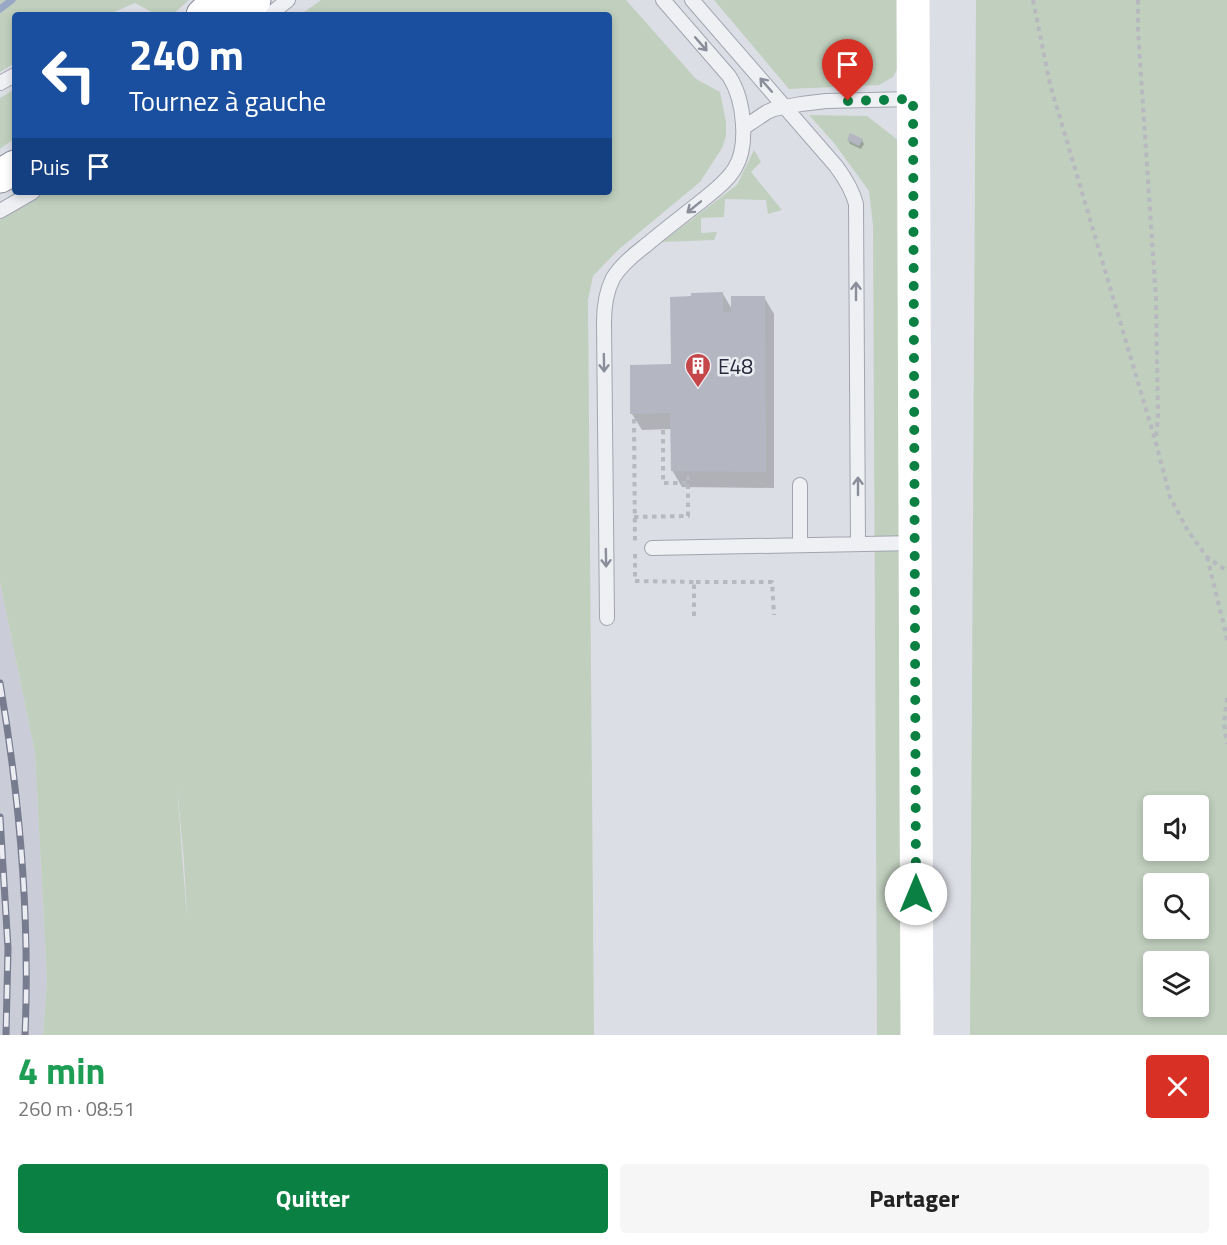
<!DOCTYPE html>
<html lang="fr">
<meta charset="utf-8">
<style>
:root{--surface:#fff;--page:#f6f6f6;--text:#222;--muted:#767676;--accent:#0b8043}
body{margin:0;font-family:"Titillium Web",sans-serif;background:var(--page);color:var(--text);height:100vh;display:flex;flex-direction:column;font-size:22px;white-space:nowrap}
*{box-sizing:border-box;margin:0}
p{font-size:20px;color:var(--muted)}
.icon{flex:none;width:33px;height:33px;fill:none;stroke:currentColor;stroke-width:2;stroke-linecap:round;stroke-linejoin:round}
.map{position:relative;height:1035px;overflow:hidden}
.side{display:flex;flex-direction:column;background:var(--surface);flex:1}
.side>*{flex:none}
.banner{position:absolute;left:12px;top:12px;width:600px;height:183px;border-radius:6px;box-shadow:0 3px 9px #0003;background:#1a4fa0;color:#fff;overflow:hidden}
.tools{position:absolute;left:1143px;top:795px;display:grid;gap:12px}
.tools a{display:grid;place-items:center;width:66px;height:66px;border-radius:6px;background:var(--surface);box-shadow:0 3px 9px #0003;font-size:30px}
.pin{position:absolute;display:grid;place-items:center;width:51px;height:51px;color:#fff;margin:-62px -26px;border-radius:50% 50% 50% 0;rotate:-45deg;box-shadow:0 0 6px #0007}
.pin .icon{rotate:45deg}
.me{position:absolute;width:66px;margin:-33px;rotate:0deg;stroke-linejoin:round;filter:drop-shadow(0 0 4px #0008)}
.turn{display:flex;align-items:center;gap:21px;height:126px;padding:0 18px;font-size:27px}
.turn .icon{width:78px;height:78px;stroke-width:2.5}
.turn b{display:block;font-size:42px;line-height:51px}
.then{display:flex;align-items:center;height:57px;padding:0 18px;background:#0003;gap:12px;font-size:22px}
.round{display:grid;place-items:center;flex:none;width:63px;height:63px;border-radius:6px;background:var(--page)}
.headline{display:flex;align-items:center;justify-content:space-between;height:102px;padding:0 18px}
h1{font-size:36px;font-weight:700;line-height:45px;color:#1e9e55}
.button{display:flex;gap:12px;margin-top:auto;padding:12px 18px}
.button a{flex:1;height:69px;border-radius:6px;background:var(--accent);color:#fff;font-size:24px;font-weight:700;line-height:69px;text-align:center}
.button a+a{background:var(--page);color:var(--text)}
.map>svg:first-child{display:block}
.built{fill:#cacdd7}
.green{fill:#c0cfbe;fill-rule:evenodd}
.shadow{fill:#0003}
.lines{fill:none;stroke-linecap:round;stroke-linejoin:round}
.stream{stroke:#99a8c4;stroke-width:7}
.building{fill:#b4b7c2}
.lane-casing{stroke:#a2a5af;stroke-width:16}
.highway-casing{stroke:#848a9b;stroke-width:35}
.path{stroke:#b6b9c0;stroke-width:4;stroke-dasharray:4.5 4.5;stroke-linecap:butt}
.lane{stroke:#eef0f4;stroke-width:14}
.secondary{stroke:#fff;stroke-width:33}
.highway{stroke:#fff;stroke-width:33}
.rail-casing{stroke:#777c8e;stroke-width:7}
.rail{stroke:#ebedf3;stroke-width:4.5;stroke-dasharray:14;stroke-linecap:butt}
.oneway{stroke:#8a8e98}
.route{stroke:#0b8043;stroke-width:10;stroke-dasharray:0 18}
.labels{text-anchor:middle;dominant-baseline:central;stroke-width:5;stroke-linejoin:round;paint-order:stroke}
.poi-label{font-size:21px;fill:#272b3b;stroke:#ebedf3;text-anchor:start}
</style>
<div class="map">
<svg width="1227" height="1035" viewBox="0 0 1227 1035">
<rect width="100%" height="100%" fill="#dcdee5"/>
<path class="built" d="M0 582 35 753 47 979 43 1035H0Z"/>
<path class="green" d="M0 0H189L172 15H157L135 3 107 15H15V63L0 72Z
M321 0H626L696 79 720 92 726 122V136L722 148 700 182 618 250 593 276 588 300 594 1035H43L47 979 35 753 0 582V220L42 192H609V15H300ZM177 786 184 862 187 920 177 787Z
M714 0H901L902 60 893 77 879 85 789 89Z
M976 0H1227V1035H970ZM1154 806H1198V850H1154ZM1154 884H1198V928H1154ZM1154 962H1198V1006H1154Z
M15 89V138L0 149V98Z
M809 115 867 116 898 140 906 1035H877L873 225 869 191 834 143Z
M754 150 761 162 751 172 782 210 768 214 766 200 725 199 724 217 701 218V233L717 232 714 240 662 242 737 185Z"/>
<path class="shadow" d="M848 140H862L864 144 861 149 850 144Z
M723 294 733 311 764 297 774 314V488L682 487 672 470V429L642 430 632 414 673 365Z"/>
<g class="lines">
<path class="stream" d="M0 9 12 0"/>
</g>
<path class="building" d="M850 133 863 139 859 146 847 140Z
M723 292V312H731V296H765L766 472 671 471 670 413 630 414V365L671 364 670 297 691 296V293Z"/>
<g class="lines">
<defs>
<path id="lane" d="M692 0 836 166C845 178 852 189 856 204L858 544
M269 15 288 0
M0 83 15 75
M743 128 767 112 774 109 801 104 826 101 913 99
M0 211 33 192
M800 545V485
M652 548 915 543
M607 618 604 322C604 307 606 292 613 278 621 265 633 255 645 246 663 231 681 217 699 203 711 193 727 182 735 168 743 155 744 139 743 124 742 107 738 90 729 76L663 0"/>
<path id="highway" d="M203 15 220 0
M236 15 254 0
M0 176 15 167"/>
</defs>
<use href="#lane" class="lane-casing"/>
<use href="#highway" class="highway-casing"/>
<path class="path" d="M1033 0 1050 84 1156 443 1170 497 1188 531 1207 557 1227 571
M1138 0V31L1156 299 1158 415 1156 440
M634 419 635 544
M663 430V483H688
M634 517 688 516V476
M635 554V581L694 582
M1207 557 1226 634 1227 641
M694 616V582H772L774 615
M1227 698 1224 723 1227 744"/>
<use href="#lane" class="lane"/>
<path class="secondary" d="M913 0 917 1035"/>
<use href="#highway" class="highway"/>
<defs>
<path id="rail" d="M0 683C20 800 30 917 25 1035
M0 817 8 948 6 1035"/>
</defs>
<use href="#rail" class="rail-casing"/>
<use href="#rail" class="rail"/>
</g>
<defs><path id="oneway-shaft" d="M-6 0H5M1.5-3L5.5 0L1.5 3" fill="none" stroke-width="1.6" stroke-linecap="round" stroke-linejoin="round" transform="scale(1.5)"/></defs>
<g class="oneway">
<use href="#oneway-shaft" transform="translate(701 44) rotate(49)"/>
<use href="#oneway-shaft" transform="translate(766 85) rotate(-131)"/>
<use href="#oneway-shaft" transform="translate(694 207) rotate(141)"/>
<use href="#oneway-shaft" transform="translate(856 291) rotate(-90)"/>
<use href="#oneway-shaft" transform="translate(604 363) rotate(89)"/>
<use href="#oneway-shaft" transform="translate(858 486) rotate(-90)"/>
<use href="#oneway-shaft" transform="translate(606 558) rotate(89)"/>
</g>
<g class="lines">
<path class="route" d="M848 101 913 99 916 894"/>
</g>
<defs>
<symbol id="building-pin" viewBox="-11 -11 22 30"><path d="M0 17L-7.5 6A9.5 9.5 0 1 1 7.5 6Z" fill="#c54749" stroke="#ebedf3"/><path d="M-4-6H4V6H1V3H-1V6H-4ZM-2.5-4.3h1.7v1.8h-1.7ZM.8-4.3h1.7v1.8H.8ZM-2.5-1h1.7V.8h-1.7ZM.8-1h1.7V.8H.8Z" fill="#fff"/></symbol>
</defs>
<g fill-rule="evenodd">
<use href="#building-pin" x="683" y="351" width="30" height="40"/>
</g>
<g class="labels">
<g class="poi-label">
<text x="718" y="366">E48</text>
</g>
</g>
</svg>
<div class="tools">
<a><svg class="icon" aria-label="sound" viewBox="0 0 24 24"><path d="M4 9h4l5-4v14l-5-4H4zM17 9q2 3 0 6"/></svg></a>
<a><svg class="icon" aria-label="search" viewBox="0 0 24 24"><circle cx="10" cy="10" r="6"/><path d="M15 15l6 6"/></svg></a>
<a><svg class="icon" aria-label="layers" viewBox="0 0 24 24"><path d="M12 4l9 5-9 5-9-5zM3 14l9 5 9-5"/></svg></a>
</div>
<div class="pin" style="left:848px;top:101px;background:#d93025"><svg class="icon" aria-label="arrive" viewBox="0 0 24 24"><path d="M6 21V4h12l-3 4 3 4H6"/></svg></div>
<svg class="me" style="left:916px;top:894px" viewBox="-20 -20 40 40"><circle r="19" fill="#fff"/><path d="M0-13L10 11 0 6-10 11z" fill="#0b8043"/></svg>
<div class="banner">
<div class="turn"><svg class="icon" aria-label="left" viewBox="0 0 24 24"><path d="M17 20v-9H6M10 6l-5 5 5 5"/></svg><div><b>240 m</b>Tournez à gauche</div></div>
<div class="then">Puis<svg class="icon" aria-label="arrive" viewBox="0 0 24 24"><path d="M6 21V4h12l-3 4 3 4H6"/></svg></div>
</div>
</div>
<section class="side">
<div class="headline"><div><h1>4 min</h1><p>260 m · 08:51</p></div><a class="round" style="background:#d93025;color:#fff"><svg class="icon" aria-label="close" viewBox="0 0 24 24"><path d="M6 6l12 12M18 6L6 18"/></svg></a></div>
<div class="button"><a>Quitter</a><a>Partager</a></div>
</section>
